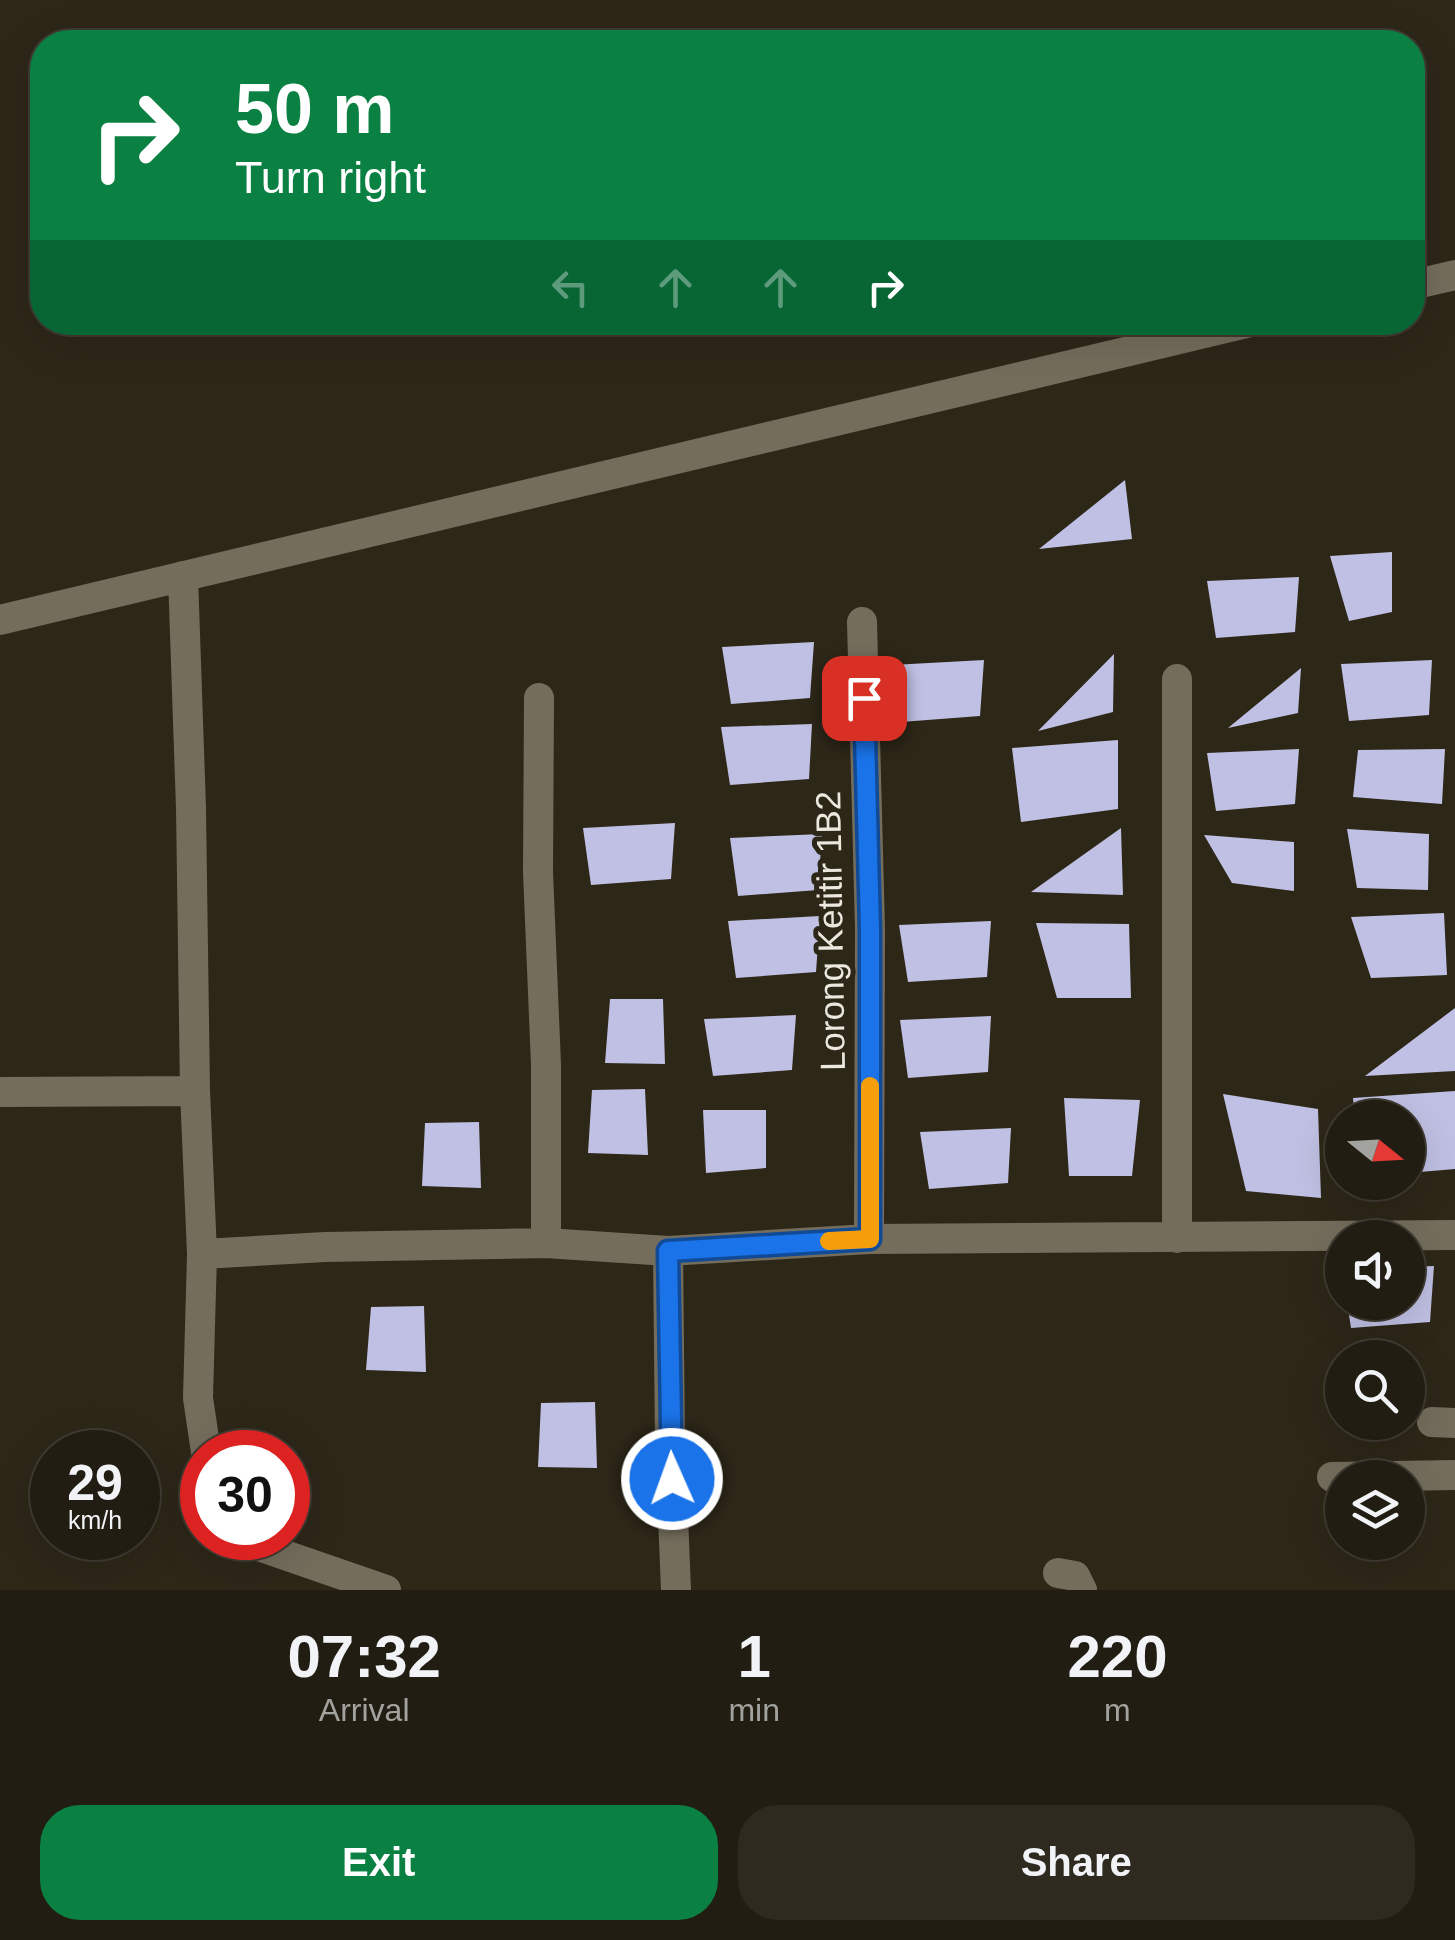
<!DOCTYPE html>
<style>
:root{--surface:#221d12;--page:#2e2a20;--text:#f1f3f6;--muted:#a2a29f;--line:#3f3b32;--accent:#0b8043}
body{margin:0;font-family:Helvetica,sans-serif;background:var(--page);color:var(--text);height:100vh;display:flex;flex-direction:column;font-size:38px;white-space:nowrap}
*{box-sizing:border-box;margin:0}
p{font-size:32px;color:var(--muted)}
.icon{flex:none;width:55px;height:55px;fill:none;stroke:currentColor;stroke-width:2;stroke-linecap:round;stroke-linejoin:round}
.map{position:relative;height:1590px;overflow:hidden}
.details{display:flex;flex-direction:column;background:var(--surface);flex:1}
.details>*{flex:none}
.top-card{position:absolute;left:30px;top:30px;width:1395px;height:305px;border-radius:40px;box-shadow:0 10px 40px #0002,0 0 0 2px var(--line);background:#0b8043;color:#fff;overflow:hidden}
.needle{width:65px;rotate:108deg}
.controls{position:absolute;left:1325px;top:1100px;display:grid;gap:20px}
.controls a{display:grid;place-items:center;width:100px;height:100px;border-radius:50%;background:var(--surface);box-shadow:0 10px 40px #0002,0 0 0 2px var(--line);font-size:50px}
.speed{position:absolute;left:30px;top:1430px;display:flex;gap:20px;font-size:50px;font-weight:700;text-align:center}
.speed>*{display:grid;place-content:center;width:130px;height:130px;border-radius:50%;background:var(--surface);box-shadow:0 10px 40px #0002,0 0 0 2px var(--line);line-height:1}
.speed small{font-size:25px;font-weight:400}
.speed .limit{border:15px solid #d22;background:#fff;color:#111}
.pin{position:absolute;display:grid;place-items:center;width:85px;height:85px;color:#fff;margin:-42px;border-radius:20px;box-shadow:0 5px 15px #0006}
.me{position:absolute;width:110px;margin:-55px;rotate:358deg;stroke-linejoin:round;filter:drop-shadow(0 0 8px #0008)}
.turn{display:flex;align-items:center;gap:35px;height:210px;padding:0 40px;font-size:45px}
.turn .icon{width:130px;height:130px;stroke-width:2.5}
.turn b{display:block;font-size:70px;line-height:85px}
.lanes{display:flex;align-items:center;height:95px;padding:0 40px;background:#0003;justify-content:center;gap:50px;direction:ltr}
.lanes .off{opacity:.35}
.eta{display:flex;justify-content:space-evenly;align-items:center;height:170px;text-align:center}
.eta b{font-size:60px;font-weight:700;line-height:70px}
.primary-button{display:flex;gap:20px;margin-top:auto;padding:20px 40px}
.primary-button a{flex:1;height:115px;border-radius:40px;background:var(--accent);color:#fff;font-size:40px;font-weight:700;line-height:115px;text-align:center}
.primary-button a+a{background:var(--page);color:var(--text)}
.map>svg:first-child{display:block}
.building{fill:#bfc0e3}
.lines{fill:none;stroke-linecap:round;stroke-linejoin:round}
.minor{stroke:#746d5c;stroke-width:30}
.route-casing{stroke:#114b97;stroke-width:25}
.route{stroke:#1a73e8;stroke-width:18}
.slow{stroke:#f59e0b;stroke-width:18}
.labels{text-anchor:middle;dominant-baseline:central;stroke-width:10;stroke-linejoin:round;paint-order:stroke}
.street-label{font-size:35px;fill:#ece8df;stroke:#2d2718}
</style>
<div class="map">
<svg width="1455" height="1590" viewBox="0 0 1455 1590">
<rect width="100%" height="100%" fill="#2d2718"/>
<path class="building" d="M1125 480 1132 539 1039 549Z
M1392 552V612L1349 621 1330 556Z
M1299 577 1295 632 1216 638 1207 581Z
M814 642 810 698 731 704 722 647Z
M1114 654 1113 712 1038 731Z
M984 660 980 716 901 722 892 665Z
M1432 660 1429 715 1349 721 1341 664Z
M1301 668 1298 713 1228 728Z
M812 724 809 779 730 785 721 727Z
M1118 740V809L1021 822 1012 748Z
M1299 749 1295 804 1216 811 1207 753Z
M1445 749 1442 804 1353 797 1358 750Z
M675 823 671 879 591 885 583 828Z
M1121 828 1123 895 1031 892Z
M1347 829 1429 834 1428 890 1357 888Z
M822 834 818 890 738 896 730 838Z
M1204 835 1294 842V891L1232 883Z
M1444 913 1447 975 1371 978 1351 917Z
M820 916 816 972 736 978 728 921Z
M991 921 987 977 908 982 899 925Z
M1036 923 1129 924 1131 998H1057Z
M610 999H663L665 1064 605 1063Z
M1455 1008V1071L1365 1076Z
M796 1015 792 1070 713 1076 704 1019Z
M991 1016 988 1072 908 1078 900 1020Z
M645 1089 648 1155 588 1153 592 1090Z
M1455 1091V1169L1408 1173V1118H1355L1353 1098Z
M1223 1094 1318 1109 1321 1198 1246 1191Z
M1064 1098 1140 1100 1132 1176H1069Z
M703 1110H766V1168L706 1173Z
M479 1122 481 1188 422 1186 425 1123Z
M1011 1128 1008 1183 929 1189 920 1132Z
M1434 1266 1430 1322 1351 1328 1347 1302H1408V1267Z
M424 1306 426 1372 366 1370 371 1307Z
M595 1402 597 1468 538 1467 541 1403Z"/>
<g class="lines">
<path class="minor" d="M1412 285 1455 275
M183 576 191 808 195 1091 202 1254 198 1398 206 1452
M0 620 1251 322
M862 622 870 929 869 1239
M1177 679V1238
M539 698 538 872 546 1065V1243
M0 1092 195 1091
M668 1251 670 1442 676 1590
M202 1254 325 1247 546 1243 668 1251 869 1239 1455 1235
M1432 1422 1455 1423
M1332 1477 1455 1475
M242 1538 247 1542 386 1590
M1058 1573 1075 1576 1082 1590"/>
</g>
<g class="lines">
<defs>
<path id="route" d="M672 1479 668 1251 870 1239V929L864 698"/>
</defs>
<use href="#route" class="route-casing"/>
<use href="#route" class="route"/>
<path class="slow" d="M829 1241 870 1239V1086"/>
</g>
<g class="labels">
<g class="street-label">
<text transform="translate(830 931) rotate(-91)">Lorong Ketitir 1B2</text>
</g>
</g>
</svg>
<div class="controls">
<a><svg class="needle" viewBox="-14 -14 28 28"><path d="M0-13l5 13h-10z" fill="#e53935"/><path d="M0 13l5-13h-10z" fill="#a2a29f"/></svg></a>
<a><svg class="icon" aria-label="sound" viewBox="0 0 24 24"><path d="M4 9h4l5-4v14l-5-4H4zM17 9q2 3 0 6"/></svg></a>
<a><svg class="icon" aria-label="search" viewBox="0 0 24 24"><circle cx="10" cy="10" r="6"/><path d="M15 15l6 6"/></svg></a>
<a><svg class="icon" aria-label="layers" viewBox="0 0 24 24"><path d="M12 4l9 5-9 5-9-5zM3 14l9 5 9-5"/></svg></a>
</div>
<div class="speed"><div>29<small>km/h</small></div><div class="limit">30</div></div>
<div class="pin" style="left:864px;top:698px;background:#d93025"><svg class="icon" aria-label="arrive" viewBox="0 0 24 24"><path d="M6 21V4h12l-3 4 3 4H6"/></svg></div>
<svg class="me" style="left:672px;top:1479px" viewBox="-20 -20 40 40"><circle r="17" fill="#1a73e8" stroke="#fff" stroke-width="3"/><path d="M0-11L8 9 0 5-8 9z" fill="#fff"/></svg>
<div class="top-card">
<div class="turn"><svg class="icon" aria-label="right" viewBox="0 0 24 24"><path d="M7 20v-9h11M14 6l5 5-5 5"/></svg><div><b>50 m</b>Turn right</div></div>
<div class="lanes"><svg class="icon off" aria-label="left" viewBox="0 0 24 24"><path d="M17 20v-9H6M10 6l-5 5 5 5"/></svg><svg class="icon off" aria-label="ahead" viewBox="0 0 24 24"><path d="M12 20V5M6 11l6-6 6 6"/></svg><svg class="icon off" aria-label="ahead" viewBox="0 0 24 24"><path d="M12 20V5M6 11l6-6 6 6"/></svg><svg class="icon" aria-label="right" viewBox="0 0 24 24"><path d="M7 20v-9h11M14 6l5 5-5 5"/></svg></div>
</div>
</div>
<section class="details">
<div class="eta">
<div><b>07:32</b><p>Arrival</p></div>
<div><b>1</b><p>min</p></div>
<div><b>220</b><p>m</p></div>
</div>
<div class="primary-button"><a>Exit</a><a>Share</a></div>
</section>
